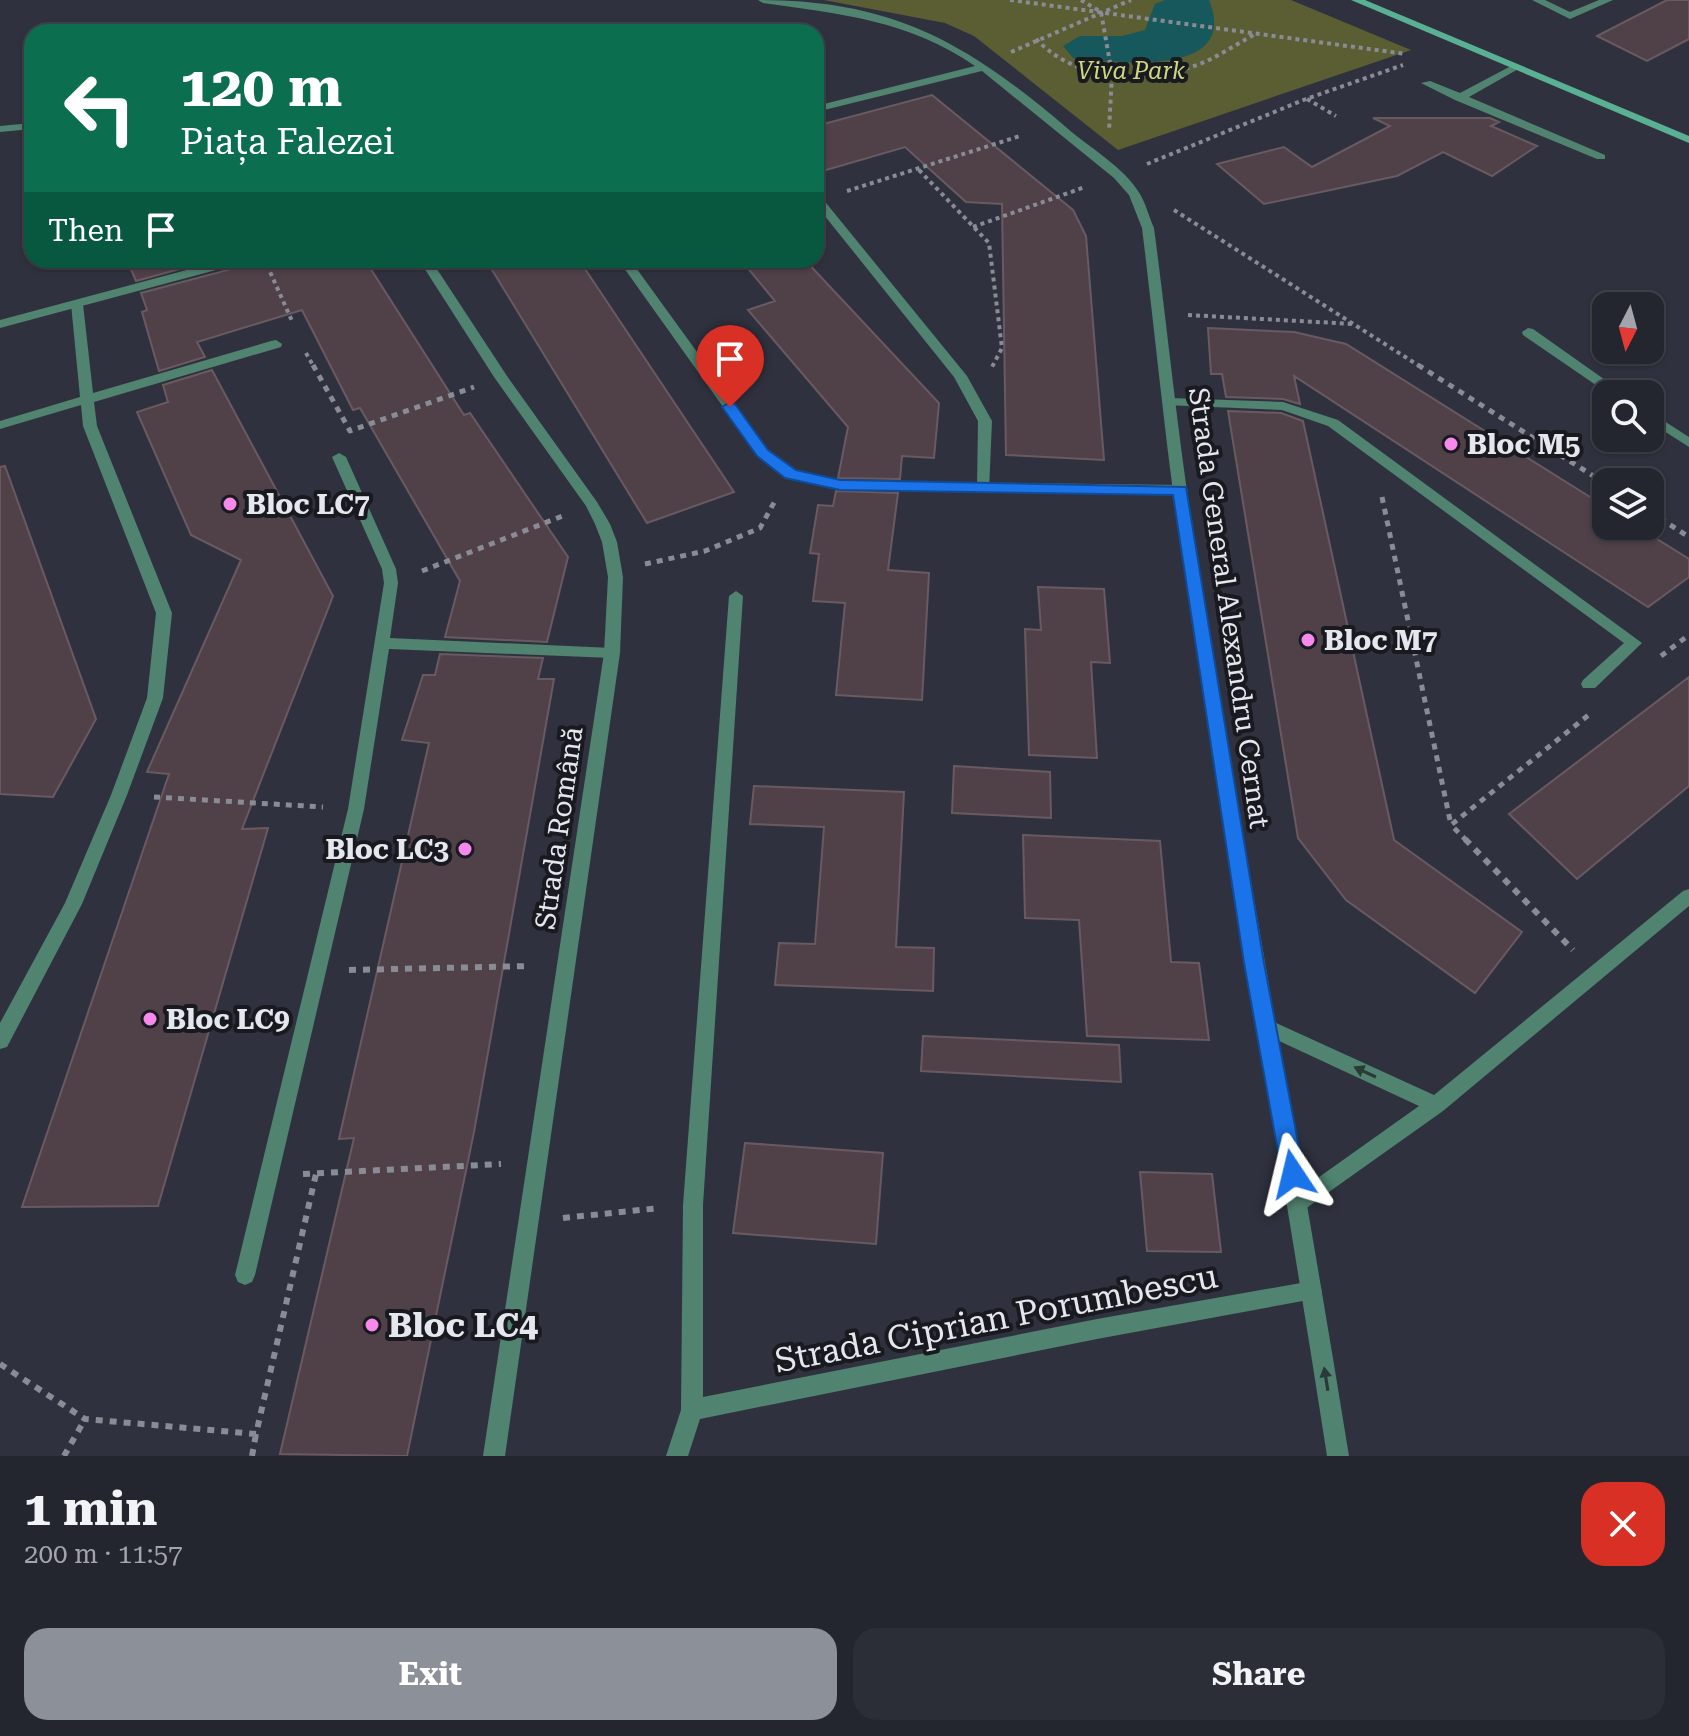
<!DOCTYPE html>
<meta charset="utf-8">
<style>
:root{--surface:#23262e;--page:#2b2e36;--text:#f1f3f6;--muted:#a3a5aa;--line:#40434a;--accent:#8c9099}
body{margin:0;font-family:"Roboto Serif",serif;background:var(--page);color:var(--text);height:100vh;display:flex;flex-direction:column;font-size:30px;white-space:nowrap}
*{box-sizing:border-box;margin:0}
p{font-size:26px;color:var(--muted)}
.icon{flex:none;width:44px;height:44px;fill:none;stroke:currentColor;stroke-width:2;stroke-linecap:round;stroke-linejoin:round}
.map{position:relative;height:1456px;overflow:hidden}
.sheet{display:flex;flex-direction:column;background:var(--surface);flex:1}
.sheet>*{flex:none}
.guide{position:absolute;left:24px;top:24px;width:800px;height:244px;border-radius:24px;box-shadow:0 2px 6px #0004,0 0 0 2px var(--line);background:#0b6e4f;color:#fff;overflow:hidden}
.needle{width:52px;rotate:186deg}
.controls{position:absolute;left:1592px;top:292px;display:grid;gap:16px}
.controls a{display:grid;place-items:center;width:72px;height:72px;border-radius:16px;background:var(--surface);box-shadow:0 2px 6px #0004,0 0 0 2px var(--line);font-size:40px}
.pin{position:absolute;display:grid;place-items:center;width:68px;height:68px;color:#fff;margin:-82px -34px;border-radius:50% 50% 50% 0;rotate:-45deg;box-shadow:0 0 8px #0007}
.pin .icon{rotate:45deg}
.me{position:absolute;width:88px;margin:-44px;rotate:350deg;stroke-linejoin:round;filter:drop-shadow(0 0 6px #0008)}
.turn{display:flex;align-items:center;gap:28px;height:168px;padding:0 24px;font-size:36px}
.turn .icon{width:104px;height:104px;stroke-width:2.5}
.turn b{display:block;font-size:56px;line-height:68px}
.then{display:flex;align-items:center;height:76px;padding:0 24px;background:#0003;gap:16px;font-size:30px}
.round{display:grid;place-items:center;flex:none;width:84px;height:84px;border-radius:24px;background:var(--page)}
.headline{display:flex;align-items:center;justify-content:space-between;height:136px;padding:0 24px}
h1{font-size:48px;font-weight:700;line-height:60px}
.cta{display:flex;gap:16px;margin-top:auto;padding:16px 24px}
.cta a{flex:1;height:92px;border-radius:24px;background:var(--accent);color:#fff;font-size:32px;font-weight:700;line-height:92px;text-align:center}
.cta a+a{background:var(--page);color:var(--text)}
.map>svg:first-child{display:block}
.green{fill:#5a5e32}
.water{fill:#16585b}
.building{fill:#504148;stroke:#695a61;stroke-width:2}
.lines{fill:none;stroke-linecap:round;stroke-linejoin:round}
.path-far2{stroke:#898b95;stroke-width:4;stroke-dasharray:4 4;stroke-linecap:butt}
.path-far1{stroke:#898b95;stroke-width:5;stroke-dasharray:6 6;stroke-linecap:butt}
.path{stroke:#898b95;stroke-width:6;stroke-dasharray:7 7;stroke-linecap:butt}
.service{fill:#508370;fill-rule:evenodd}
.minor{fill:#508370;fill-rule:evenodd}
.tertiary{fill:#508370;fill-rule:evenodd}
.secondary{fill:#5ab093;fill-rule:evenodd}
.oneway{fill:#2a3a38}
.route{fill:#1a73e8;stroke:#114b97;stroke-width:2}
.poi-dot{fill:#f788ec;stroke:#191a20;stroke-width:3}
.labels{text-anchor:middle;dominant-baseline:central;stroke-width:8;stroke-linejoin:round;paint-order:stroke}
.far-park-label{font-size:24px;font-style:italic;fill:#d0d781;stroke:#191a20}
.poi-label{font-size:28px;font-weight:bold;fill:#e5e7ef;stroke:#191a20;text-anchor:start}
.street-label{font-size:28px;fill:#e5e7ef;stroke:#191a20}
.near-street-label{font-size:34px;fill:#e5e7ef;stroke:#191a20}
.near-poi-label{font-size:34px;font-weight:bold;fill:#e5e7ef;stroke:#191a20;text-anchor:start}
</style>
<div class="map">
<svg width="1689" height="1456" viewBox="0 0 1689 1456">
<rect width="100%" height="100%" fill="#2f323e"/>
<path class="green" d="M824 0H1291L1411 50 1118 150 974 36 945 23Z"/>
<path class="water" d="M1165 0H1209C1241 79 1116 62 1073 58L1063 46 1080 36H1122L1145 30 1155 4Z"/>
<path class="building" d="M1667 0H1689V39L1647 61 1597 36Z
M932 95 1073 210 1086 236 1104 460 1006 455 1002 204 966 202 905 147 816 173V126Z
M1373 118H1490L1499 122 1491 126 1537 146 1492 176 1443 152 1397 176 1264 204 1217 164 1284 147 1312 167 1390 126Z
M127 260H212L136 281Z
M247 260H365L464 415 470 413 568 557 547 642 445 637 460 581 360 408 353 410 302 310 197 342 205 357 159 371 142 312 147 310 141 293 243 266Z
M486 260H579L734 492 647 523Z
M741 260H805L939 403 934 458 902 456 900 479 838 478 848 427 748 310 775 301Z
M1208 328 1294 332 1346 344 1606 507V526H1636L1689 559V577L1648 607 1294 376 1300 404 1283 399 1226 397 1222 374H1211Z
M212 370 333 596 242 829 268 828 158 1206 22 1207 169 774 147 772 241 560 191 535 137 412 168 402 163 385Z
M1228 411 1281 413 1303 421 1394 840 1522 932 1475 993 1346 900 1298 838Z
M5 466 96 719 53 797 0 794V467Z
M836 491 898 493 888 570 929 573 922 700 836 695 845 603 813 601 819 554 810 553 818 505 833 506Z
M1038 587 1104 589 1110 663 1091 662 1097 758 1029 755 1025 629 1041 630Z
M440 654 543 658 538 679H554L474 1132 407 1456 280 1454 354 1138 339 1139 429 743 402 740 423 675H435Z
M1689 677V786L1577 879 1509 814Z
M954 766 1050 772 1051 818 952 813Z
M754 786 904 792 896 947 934 948 933 991 775 985 779 943 815 944 824 827 750 824Z
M1023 835 1160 841 1171 962 1199 963 1209 1040 1087 1036 1079 920 1025 918Z
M923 1036 1119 1045 1121 1082 921 1071Z
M745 1143 883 1153 876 1244 733 1233Z
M1140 1172 1212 1174 1221 1252 1147 1251Z"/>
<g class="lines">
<path class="path-far2" d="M1010 0 1406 54
M1081 0 1101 12 1112 74 1109 131
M1036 39C1076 81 1141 84 1194 66 1215 59 1235 45 1255 34
M1011 52 1131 0
M1307 99 1336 116
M1147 164 1306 99 1403 65
M919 170 989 243 1002 348 992 367
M847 191 1020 136
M1174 210 1421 367
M973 227 1085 187
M267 265 292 321
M1188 315 1354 324
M306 353 314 367"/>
<path class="path-far1" d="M313 365 350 431 474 387
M1418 365 1606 484
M1382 497 1451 825
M1650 512 1689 537
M645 564 705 551 760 528 776 499
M422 571 565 515
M1661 656 1689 635
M154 797 323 807
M1467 841 1451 825 1591 713"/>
<path class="path" d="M1465 839 1573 950
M349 970 531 966
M303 1174 501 1164
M563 1218 660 1208
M0 1364 85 1419 256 1434 316 1174
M64 1456 85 1419
M252 1456 256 1434"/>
<path class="service" d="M1532 0H1545L1570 12 1599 0H1613L1570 19Z
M1511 66 1520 68 1469 97 1605 155V159H1597L1455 100 1421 83 1430 81 1460 93Z
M816 197 822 198 967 376 992 421 989 490H979L977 487 978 421 954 377 816 205Z
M77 300 83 304 93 393 271 341 276 340 282 344 281 347 94 402 97 426 172 613 163 698 127 795 82 904 7 1047 0 1049V1023L65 903 111 795 147 698 156 613 83 426 81 405 0 429V421L80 397 71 304Z
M1528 328 1533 329 1625 394H1609L1523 335 1522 332Z
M1170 398 1283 402 1338 420 1642 643 1595 688H1583L1581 684 1583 680 1624 643 1328 426 1282 410 1165 405V399Z
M1650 412 1689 437V447L1650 422Z
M339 453 346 457 396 569 398 583 390 638 612 648 620 653 612 658 389 649 364 809 255 1275 252 1282 245 1285 238 1282 235 1275 348 809 384 583 382 569 332 457Z"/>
<path class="minor" d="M32 123V129L0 132V126Z
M630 264 634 265 768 450 796 471 840 481 1181 485 1188 490 1181 495 840 489 786 477 758 456 624 268Z
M736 591 743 596 703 1205V1397L1097 1319 1312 1281 1319 1284 1322 1291 1319 1298 1097 1339 700 1419 688 1456H666L681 1410 683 1205 729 596Z
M1689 889V906L1443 1111 1305 1209 1298 1212 1291 1209 1288 1203 1291 1197 1419 1106 1260 1032 1258 1027 1260 1022 1267 1019 1274 1022 1434 1095 1683 891Z"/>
<path class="tertiary" d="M758 0C894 0 967 43 1067 128 1090 148 1124 167 1140 194 1146 204 1149 217 1154 228 1168 333 1178 439 1195 544 1243 849 1300 1152 1349 1456H1327C1280 1152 1226 849 1180 544 1165 439 1155 333 1142 228L1129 195 1114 178 982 71 816 112V106L975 66C908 20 841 14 763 3Z
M224 260H244L242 263 0 328V320Z
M419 260H431L507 376 597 502 610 524 617 542 623 577 620 653 505 1456H483L604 653 608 577 602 542 595 524 586 506 494 377Z"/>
<path class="secondary" d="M1351 0H1365L1689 136V143Z"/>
</g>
<defs><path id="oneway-solid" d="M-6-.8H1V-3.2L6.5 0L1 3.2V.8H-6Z" transform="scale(2)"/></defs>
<g class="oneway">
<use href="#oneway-solid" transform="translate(1365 1072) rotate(-155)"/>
<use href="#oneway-solid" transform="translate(1326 1379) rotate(-99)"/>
</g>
<path class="route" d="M730 402 735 404 768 450 796 470 840 480 1186 487 1264 963 1304 1174 1301 1181 1293 1184 1285 1181 1282 1174 1244 963 1173 495 840 490 785 478 757 456 722 407Z"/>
<g class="poi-dot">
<circle cx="1451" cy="444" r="8"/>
<circle cx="230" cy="504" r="8"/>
<circle cx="1308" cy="640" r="8"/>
<circle cx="465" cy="849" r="8"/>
<circle cx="150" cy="1019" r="8"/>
<circle cx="372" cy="1325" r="8"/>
</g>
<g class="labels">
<g class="far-park-label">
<text x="1131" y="71">Viva Park</text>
</g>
<g class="poi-label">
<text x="1467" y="444">Bloc M5</text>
<text x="246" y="504">Bloc LC7</text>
<text x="1324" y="640">Bloc M7</text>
<text x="449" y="849" text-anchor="end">Bloc LC3</text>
<text x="166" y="1019">Bloc LC9</text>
</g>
<g class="street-label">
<text transform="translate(1229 608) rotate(82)">Strada General Alexandru Cernat</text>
<text transform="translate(559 828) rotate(-82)">Strada Română</text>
</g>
<g class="near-street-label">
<text transform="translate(996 1318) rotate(-11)">Strada Ciprian Porumbescu</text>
</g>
<g class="near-poi-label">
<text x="388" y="1325">Bloc LC4</text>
</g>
</g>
</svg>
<div class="controls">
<a><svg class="needle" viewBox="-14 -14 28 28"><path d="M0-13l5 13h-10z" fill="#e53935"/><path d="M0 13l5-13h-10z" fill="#a3a5aa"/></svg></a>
<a><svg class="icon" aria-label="search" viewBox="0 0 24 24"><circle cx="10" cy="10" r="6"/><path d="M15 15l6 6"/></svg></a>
<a><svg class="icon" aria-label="layers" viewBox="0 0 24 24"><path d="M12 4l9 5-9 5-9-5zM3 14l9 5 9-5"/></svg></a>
</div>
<div class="pin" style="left:730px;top:407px;background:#d93025"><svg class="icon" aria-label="arrive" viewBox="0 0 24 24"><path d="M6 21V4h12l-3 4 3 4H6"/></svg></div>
<svg class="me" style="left:1293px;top:1174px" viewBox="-20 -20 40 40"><path d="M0-17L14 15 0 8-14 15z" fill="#1a73e8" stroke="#fff" stroke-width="4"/></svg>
<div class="guide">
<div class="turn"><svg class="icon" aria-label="left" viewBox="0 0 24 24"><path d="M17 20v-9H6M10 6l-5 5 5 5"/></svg><div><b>120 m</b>Piața Falezei</div></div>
<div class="then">Then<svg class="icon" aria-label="arrive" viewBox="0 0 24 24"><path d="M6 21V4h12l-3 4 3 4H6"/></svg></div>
</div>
</div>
<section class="sheet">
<div class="headline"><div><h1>1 min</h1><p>200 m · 11:57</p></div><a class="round" style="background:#d93025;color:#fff"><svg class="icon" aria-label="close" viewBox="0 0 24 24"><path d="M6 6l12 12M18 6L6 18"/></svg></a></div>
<div class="cta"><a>Exit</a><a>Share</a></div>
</section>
